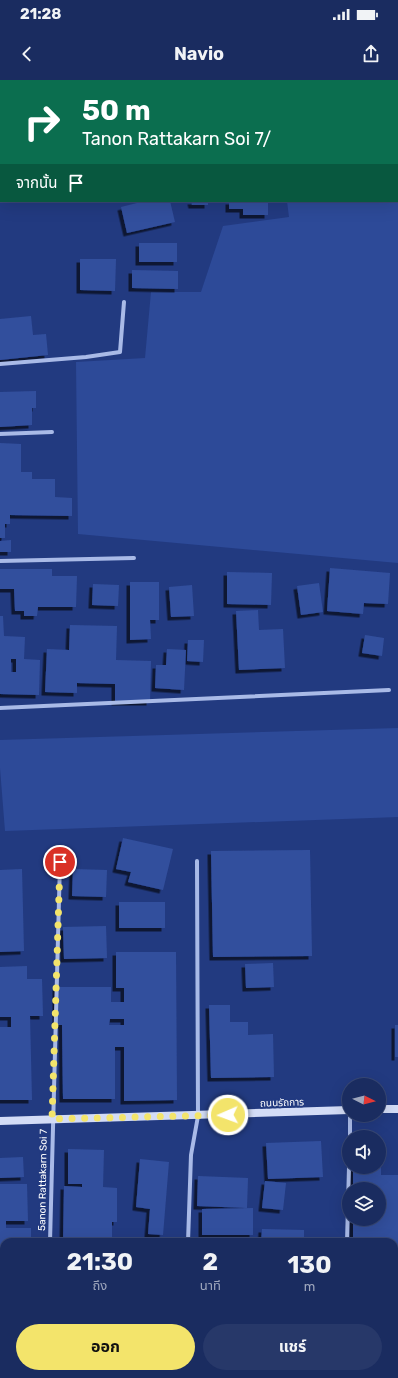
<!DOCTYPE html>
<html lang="th">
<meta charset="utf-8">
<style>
:root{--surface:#1a2c60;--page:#273869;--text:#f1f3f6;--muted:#9fa7bd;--line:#384875;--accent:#f3e46b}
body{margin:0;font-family:Rubik,"Noto Sans Thai",sans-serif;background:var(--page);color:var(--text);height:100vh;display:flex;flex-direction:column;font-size:15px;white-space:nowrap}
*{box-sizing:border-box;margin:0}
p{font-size:13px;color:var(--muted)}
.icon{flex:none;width:22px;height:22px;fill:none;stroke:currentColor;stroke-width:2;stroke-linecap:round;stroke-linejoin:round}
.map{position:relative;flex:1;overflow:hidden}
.drawer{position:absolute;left:0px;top:1158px;width:398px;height:140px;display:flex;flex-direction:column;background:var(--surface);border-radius:12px 12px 0 0;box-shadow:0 4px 16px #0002,0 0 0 1px var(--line)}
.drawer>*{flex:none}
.top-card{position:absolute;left:0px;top:0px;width:398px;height:122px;box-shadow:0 4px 16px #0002,0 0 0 1px var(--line);background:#0b6e4f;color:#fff;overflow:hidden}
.needle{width:26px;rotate:96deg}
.buttons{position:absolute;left:342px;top:998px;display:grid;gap:8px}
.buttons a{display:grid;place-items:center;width:44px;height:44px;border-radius:50%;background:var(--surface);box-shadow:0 4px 16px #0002,0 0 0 1px var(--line);font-size:20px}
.pin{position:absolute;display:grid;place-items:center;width:34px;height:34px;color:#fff;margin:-17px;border:2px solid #fff;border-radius:50%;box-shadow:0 1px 4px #0007}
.me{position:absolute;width:44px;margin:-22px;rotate:268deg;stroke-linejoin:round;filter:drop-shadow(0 0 3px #0008)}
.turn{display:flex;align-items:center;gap:14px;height:84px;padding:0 16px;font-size:18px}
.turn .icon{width:52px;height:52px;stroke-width:2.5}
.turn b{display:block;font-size:28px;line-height:34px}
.then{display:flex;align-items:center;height:38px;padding:0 16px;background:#0003;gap:8px;font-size:15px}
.eta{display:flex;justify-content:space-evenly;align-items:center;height:68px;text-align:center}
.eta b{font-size:24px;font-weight:700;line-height:28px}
.action{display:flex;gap:8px;margin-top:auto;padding:8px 16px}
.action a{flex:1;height:46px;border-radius:24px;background:var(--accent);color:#111;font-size:16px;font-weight:700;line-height:46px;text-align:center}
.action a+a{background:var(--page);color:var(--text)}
.status{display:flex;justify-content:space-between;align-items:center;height:28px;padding:0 20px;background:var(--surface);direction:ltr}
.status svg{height:11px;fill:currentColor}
header{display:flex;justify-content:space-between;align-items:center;height:52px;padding:0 16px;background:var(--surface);font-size:18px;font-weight:700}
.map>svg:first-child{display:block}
.green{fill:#2d4a98}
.building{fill:#324f9d;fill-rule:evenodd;filter:url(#shadow)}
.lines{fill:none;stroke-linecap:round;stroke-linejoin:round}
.street{stroke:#a9bae7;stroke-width:4}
.secondary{stroke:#d3dcf6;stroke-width:8}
.rail{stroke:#fff;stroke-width:3;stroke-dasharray:7 3;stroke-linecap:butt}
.route{stroke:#f3e46b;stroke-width:7;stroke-dasharray:0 12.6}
.labels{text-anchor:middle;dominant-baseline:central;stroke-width:4;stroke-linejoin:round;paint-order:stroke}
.street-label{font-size:10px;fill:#fff;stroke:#223a80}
</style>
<div class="status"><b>21:28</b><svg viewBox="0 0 49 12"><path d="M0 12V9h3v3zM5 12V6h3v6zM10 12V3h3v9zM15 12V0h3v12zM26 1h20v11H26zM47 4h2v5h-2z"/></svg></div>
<header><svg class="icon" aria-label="back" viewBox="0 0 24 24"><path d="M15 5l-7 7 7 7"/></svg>Navio<svg class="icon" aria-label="share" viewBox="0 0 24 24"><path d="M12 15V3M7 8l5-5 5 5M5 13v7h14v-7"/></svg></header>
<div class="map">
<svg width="398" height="1298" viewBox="0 0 398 1298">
<defs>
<filter id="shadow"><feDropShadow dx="-3.5" dy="3.5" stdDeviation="0" flood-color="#0009"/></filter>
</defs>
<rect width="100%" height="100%" fill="#223a80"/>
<path class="green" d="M267 0H398V483L78 454 76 282 145 278 151 212H201L223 146 289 137 287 121H397V1Z
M398 648V737L5 751 0 688V660Z"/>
<path class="building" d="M145 121H170L175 142 127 153 121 127Z
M191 121H208V125H192Z
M229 121H268V135H243V129H229Z
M139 163H177V182H139Z
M80 179H116L115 211 80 210Z
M132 190 178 191V209L132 208Z
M31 236 33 255 46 254 48 275 0 280V239Z
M36 311V328H32V345L0 347V312Z
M0 363 21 364V392H32V399H55V417L72 418V436L10 435V444H5V458H0Z
M11 460V472H0V461Z
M330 488 390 493 388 524 364 523 363 534 327 531Z
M0 489H52V496H77L76 527H38L37 536H24V531H15L14 509H0Z
M227 492 272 493 271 525 227 524Z
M130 502H159V540H150L151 559 130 560Z
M319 503 323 532 301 535 297 506Z
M93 504 119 505 118 526 92 525Z
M192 505 194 536 171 537 169 507Z
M258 530 259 550 283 549 285 588 239 590 236 531Z
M0 536H3L4 556 25 557 24 579 40 580 39 615 0 614ZM11 579H16V592H11Z
M70 545 117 546 116 580 151 581 150 622H115V604L77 603V613L45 612 47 569 69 570Z
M365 555 384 558 382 576 362 573Z
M188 560H204L203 582 187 581Z
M167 569 186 570 184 610 155 608 156 585H166Z
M123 758 173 769 163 810 128 802 131 792 116 789Z
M310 770 312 876 213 877 211 771Z
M22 789 24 871 0 872V790Z
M73 789 107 790 106 817 72 816Z
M119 822H165V848H119Z
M106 846 107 878 64 879 63 847Z
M116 872H176L177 1020 124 1021V967H115V1019H63L62 945H56V907H111V922H124V908H116ZM110 939H124V945H109Z
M273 883 274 907 246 908 245 884Z
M27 886V899H42L43 936H30L32 1020H0V947H11V937H0V887Z
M209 925H230V942H248V955L273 954 274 997 211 998Z
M395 945H398V977H395Z
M321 1061 323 1097 268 1099 266 1063Z
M68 1069 104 1070 103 1107 117 1108V1142H112V1162H63L64 1106 82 1107V1104H68Z
M23 1077 24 1097 0 1098V1078Z
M140 1079 169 1082 163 1155 148 1154 150 1129 136 1127Z
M379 1082H381V1095H398V1222H394V1162H353V1139H379V1109H353V1087H379Z
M198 1096 248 1098 247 1128 197 1126Z
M265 1101 286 1103 283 1130 262 1128Z
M0 1104H27L28 1141H6V1148H31V1162H4V1180H0Z
M253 1128V1155H202V1129Z
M262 1149 304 1150V1162H261Z
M120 1157 174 1158V1162H120Z
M251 1159V1162H206V1160Z
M0 1185H4V1222H0Z
M0 1245H4V1286H0Z
M0 1293 19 1294V1298H0Z
M60 1294H99V1298H60Z
M196 1294H249V1298H196Z
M256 1294H291V1298H256Z
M294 1294H313V1298H293Z"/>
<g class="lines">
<path class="street" d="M0 284 86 277 120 272 124 222
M0 354 52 352
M0 481 134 478
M0 628 389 610
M350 1057V1035
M50 1162 60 782
M188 1162 191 1075 198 1036 197 781
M347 1162 349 1087
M48 1298V1294
M183 1298V1294
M344 1298V1294"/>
<path class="secondary" d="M379 1029H398
M0 1041 349 1030"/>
<path class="rail" d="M155 1 157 0
M0 117 1 116"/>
</g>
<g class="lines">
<path class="route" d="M60 782 52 1039 228 1035"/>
</g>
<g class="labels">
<g class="street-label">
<text transform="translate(282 1023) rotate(-2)">ถนนรัถการ</text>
<text transform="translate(43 1100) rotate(-89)">5anon Rattakarn Soi 7</text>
</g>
</g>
</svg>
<div class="buttons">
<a><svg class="needle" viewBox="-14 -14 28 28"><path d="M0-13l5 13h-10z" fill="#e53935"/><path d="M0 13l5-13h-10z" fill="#9fa7bd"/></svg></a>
<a><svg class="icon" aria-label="sound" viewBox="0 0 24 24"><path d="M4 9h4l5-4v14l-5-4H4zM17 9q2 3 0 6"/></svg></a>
<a><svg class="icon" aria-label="layers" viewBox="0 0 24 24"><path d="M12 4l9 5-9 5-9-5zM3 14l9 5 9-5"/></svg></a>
</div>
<div class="pin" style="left:60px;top:782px;background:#d93025"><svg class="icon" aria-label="arrive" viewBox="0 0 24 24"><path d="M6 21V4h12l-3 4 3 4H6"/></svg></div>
<svg class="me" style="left:228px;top:1035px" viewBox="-20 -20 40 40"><circle r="17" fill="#f3e46b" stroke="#fff" stroke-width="3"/><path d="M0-11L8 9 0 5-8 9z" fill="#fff"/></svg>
<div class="top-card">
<div class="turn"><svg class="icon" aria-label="right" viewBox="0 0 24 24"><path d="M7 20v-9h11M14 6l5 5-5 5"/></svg><div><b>50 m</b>Tanon Rattakarn Soi 7/</div></div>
<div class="then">จากนั้น<svg class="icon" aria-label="arrive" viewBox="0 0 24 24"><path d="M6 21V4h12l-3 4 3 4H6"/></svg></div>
</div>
<section class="drawer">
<div class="eta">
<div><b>21:30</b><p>ถึง</p></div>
<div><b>2</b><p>นาที</p></div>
<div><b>130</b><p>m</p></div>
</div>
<div class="action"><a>ออก</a><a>แชร์</a></div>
</section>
</div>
